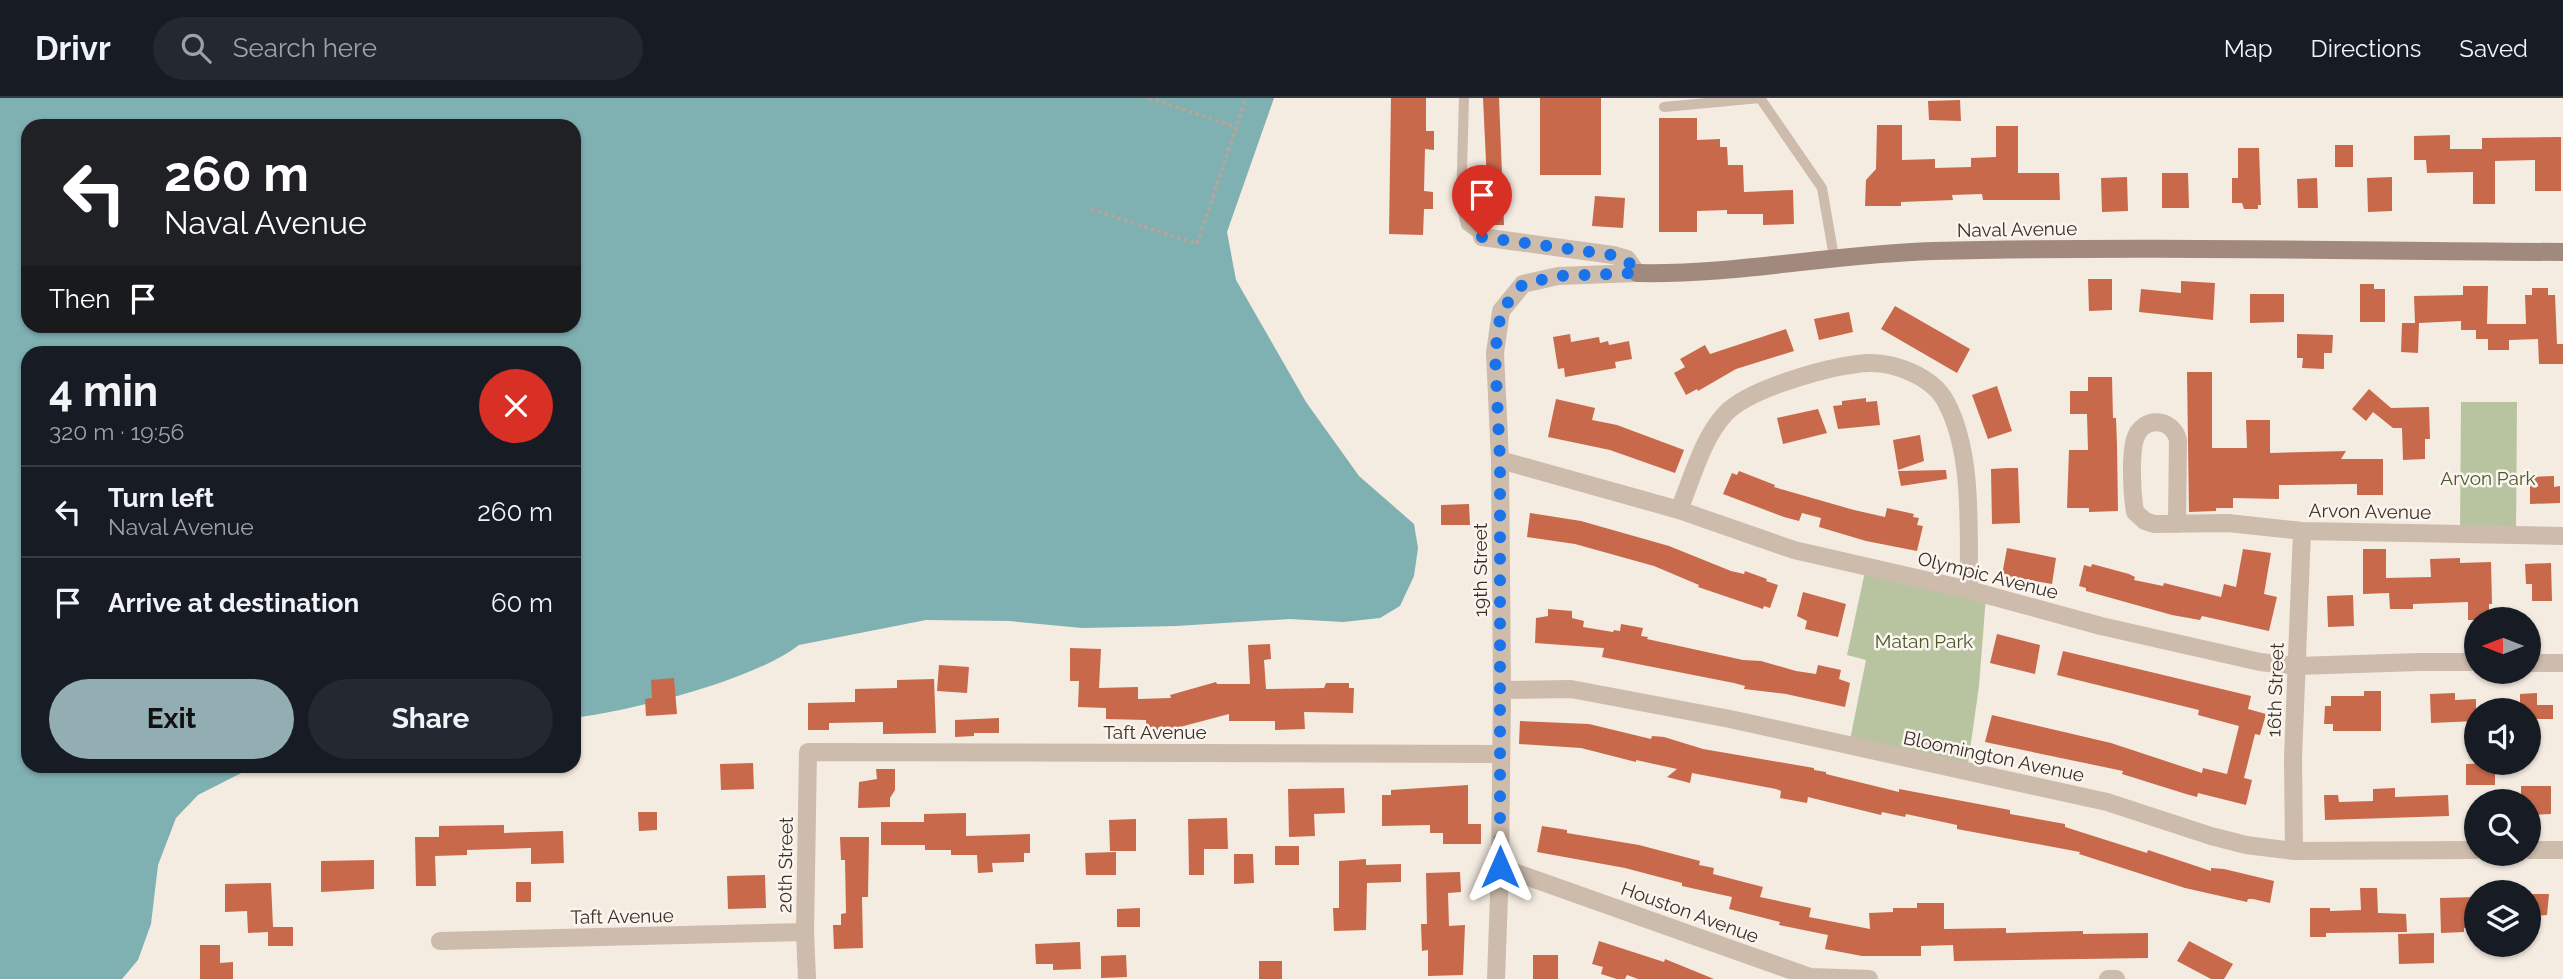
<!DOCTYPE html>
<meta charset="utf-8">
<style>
:root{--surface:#171b24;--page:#242831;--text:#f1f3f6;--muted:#9ea1a6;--line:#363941;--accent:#92aeb2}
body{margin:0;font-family:Raleway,sans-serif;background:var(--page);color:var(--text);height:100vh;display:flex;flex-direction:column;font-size:26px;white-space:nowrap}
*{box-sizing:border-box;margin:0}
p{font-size:23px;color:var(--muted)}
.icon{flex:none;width:38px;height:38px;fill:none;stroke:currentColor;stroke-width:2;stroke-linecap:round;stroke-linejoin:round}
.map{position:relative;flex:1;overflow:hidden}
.panel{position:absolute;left:21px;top:248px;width:560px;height:427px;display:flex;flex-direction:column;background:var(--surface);border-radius:21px;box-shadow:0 2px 5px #0004}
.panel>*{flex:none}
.guide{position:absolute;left:21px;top:21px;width:560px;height:214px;border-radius:21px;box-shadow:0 2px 5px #0004;background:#202124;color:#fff;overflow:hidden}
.needle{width:46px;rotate:270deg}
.tools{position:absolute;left:2464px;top:509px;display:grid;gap:14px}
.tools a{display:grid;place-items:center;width:77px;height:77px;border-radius:50%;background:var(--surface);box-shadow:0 2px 5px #0004;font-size:35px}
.pin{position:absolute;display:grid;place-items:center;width:60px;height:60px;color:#fff;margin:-72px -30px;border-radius:50% 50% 50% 0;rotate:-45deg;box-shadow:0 0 7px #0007}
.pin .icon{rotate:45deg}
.me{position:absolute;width:77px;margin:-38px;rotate:0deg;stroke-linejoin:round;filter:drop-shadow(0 0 5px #0008)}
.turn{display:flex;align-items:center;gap:24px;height:147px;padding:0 28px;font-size:32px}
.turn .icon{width:91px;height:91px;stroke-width:2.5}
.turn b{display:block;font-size:49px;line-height:60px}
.then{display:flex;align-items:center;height:66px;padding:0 28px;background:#0003;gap:14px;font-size:26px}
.round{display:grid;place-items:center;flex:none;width:74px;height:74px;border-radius:37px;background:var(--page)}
.head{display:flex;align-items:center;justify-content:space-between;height:119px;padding:0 28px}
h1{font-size:42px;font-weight:700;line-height:52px}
.cta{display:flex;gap:14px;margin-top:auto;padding:14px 28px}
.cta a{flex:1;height:80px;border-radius:42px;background:var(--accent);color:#111;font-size:28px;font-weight:700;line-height:80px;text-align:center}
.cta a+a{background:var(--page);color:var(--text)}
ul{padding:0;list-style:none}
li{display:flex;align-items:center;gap:21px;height:91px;padding:0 28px;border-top:2px solid var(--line)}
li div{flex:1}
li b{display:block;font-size:26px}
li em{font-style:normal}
header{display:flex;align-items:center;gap:42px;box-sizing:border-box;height:98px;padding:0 35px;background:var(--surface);border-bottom:2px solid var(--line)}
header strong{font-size:33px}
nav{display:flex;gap:38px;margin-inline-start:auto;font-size:24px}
.search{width:490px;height:63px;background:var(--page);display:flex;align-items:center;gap:18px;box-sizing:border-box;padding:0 24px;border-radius:38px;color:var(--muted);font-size:26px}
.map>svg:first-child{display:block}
.green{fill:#b8c4a0}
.water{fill:#7fb0b2;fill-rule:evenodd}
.building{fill:#c8694b}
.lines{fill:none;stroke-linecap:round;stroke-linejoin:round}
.path{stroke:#b9a596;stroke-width:3.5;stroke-dasharray:3.5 3.5;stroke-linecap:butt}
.lane{stroke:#cdbbac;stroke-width:10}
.street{stroke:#cdbbac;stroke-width:18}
.secondary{stroke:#a18a7d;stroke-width:18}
.route{stroke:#1a73e8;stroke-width:12;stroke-dasharray:0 21.6}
.labels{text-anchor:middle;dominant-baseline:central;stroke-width:5;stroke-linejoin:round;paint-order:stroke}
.street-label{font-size:19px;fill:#3b302b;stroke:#fbf5ee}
.park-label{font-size:19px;fill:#4a5a2e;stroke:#fbf5ee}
</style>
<header>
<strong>Drivr</strong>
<div class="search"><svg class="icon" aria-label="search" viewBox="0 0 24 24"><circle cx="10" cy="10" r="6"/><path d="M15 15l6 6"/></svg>Search here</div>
<nav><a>Map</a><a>Directions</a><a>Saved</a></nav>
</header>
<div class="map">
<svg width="2563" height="881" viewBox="0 0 2563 881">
<rect width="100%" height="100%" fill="#f4ebe1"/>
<path class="green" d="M2461 304H2517L2516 437 2460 436Z
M1866 469 1986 498 1979 588 1967 673 1849 647 1866 562 1847 557Z"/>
<path class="water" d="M0 0H1274L1227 134 1236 182 1306 304 1359 378 1414 426 1418 450 1414 478 1400 508 1380 520 1343 524 1290 521 1176 528 1082 530 1009 523 926 522 799 547C752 583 634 612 574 620V256H28V668L253 669 198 697 176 720 158 767 151 826 138 862 122 881H0ZM28 28H574V228H28Z"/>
<path class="building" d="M1391 0H1426V33H1434V52L1425 51 1424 93 1433 94V111H1424L1423 137 1389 136Z
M1483 0H1499L1504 127H1489Z
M1540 0H1601V77H1540Z
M1960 2 1961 23 1929 22 1928 3Z
M1659 20H1697V42L1720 41V49H1727L1728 67H1743L1744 94 1793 92 1794 126 1763 127V116H1727V112L1697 113V134H1659Z
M1877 27H1902V62L1935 61V70L1971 69V60L1996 59V28H2018V75H2059L2060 102H1983L1982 96 1952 97 1953 102 1901 104V108H1865L1866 82 1876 71Z
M2450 37V51H2482V40L2561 39V93H2535V62L2495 63V106H2473V74L2427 75 2426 62H2414V38Z
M2335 47H2353V69H2335Z
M2238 50H2259L2261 107H2258V111H2244L2242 105H2232V80H2238Z
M2162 75H2188L2189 110H2162Z
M2127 79 2128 113 2102 114 2101 80Z
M2392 79V113L2368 114 2367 80Z
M2317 80 2318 110H2298L2297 81Z
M1595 98 1625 100 1623 130 1592 128Z
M2088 181H2112V212L2089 213Z
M2181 183 2215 185 2213 222 2139 214 2141 191 2181 195Z
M2360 186H2374V191H2385V224H2360Z
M2463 188H2488L2487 226H2526L2525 197H2532V190H2548V197H2555L2557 246H2563V266H2539L2538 241 2509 242V252H2488V241H2476V232H2461V223L2419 225 2418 255 2401 254 2402 225H2415L2414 198 2463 197Z
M2250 196H2284V224L2250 225Z
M1895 208 1970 251 1957 275 1881 231Z
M1849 214 1853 234 1819 242 1814 221Z
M1786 231 1794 253 1736 271 1698 293 1697 291 1686 297 1674 275 1685 269 1680 261 1705 247 1710 256Z
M1570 236 1571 244 1599 239 1600 245 1608 243 1609 247 1629 243 1632 261 1615 264 1616 270 1565 279 1564 270 1558 271 1553 239Z
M2297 236 2333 237 2332 255H2324V271L2302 270 2303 260H2297Z
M2187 274H2212V350H2247L2246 322H2270V355L2346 353 2341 361H2383V397H2357V386L2279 387V401L2233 400V410H2216V413L2189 414Z
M2088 279H2112L2113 320H2116L2117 347 2118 413 2089 414V410H2067L2069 352H2088L2087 316H2070V293H2088Z
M1997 288 2012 333 1988 341 1972 297Z
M2369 291 2391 310 2429 309 2430 341H2425V361L2403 362 2402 330H2393L2373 314 2366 323 2352 311Z
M1866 300V304L1877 303 1880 327 1838 331 1833 308 1842 307V303Z
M1556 301 1595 310 1592 322 1617 327 1684 352 1675 375 1610 352 1548 339Z
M1818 311 1827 335 1783 346 1777 320Z
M1920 337 1924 363 1898 372 1893 342Z
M2008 370H2018L2020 425 1992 426 1991 371Z
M1946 372 1947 381 1901 388 1898 373Z
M1739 373 1775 387 1774 389 1854 412 1885 419 1887 410 1914 416 1913 419 1919 420 1917 427 1923 428 1917 453 1866 443 1819 429 1821 420 1802 415 1799 423 1784 419 1723 396 1732 375 1737 377Z
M2554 378V389L2560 388V405L2530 406V379Z
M1469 406 1470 427H1441V407Z
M1530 415 1581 423 1669 448 1731 473 1744 476 1745 473 1767 481 1766 483 1778 487 1770 510 1764 508 1763 511 1698 489 1699 487 1654 468 1575 446 1527 439Z
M2007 450 2056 460 2052 486 2002 477Z
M2243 451 2271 455 2264 496 2277 499 2269 533 2202 518 2200 522 2172 517 2086 493V490L2079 488 2084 467 2091 469 2092 466 2129 476 2135 479 2134 482 2163 488 2164 485 2221 499 2224 486 2236 489Z
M2363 451H2386V480L2431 479 2430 461 2460 460V465L2491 464 2492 506H2489V522H2468V504L2413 506V511H2390L2389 495 2363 496Z
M2551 465 2552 503H2532V486H2526L2525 466Z
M1803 494 1846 506 1838 539 1805 531 1807 523 1797 518Z
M2353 497 2354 528 2328 529 2327 498Z
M1548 511 1572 513V520L1584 523 1583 529 1613 534 1614 532 1620 533 1621 526 1643 530 1641 538 1648 539 1647 541 1743 562 1761 563 1796 573 1816 576 1818 567 1841 572 1839 581 1850 585 1845 609 1786 596 1744 591 1745 588 1734 585 1602 559 1604 550 1535 545 1536 520 1548 518Z
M1997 536 2040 547 2035 576 1990 565Z
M1270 546 1271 561 1264 562 1266 591 1324 590 1326 585H1349V590H1354L1353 615 1304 614 1305 631 1275 632V623H1229V616L1161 634H1146V622L1106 621V610L1078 609 1079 583H1070V550L1101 551 1099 590 1138 589V601L1171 600 1170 597 1216 584 1217 586H1250L1248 547Z
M2063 553 2251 598 2248 611 2266 616 2260 637 2255 636 2244 680 2252 682 2246 707 2198 695 2197 699 2186 696 2122 676 2123 673 1985 644 1992 617 2111 645 2202 675 2203 670 2227 676 2239 628 2198 617 2199 612 2057 577Z
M939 567 969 569 967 595 937 593Z
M674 580 677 616 646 618 645 601 652 600 651 582Z
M934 581 936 635 883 636V624L829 625V632H808V605L855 604V591L897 590V582Z
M2364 593H2381V633H2333V626H2324L2325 608H2331V598H2364Z
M2455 595V602L2476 601V623L2431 625 2430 596Z
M2537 595V607H2553V621H2529V612H2520V596Z
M999 620V635H974V638L955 639V622Z
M1520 623 1589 626 1651 641 1652 638 1664 639 1703 651 1814 670V672L1826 674V676L1899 694V691L2010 712V716L2065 726V729L2147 755 2148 752 2211 773V770L2224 771 2274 783 2270 805 2253 801H2248L2247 804 2185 790 2079 756 2080 754 1957 731V727L1906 716 1905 719 1882 714 1881 717 1808 699 1807 705 1780 700 1781 693 1776 691 1692 675 1690 685 1667 679 1677 671 1636 662V664L1581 650 1519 646Z
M753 665 754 691 721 692 720 666Z
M2495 665V687H2466V666Z
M876 671H895V692L890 700V709L858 710 859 684 877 681Z
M1468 687V726H1481V746H1443V735H1430V727L1382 728V697H1391V692Z
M2521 688H2551V716L2529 717V704H2521Z
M1344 690 1345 715 1314 716 1315 738 1289 739 1288 691Z
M2395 690V699L2448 697 2449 718 2325 722 2324 697H2338L2339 704 2373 703V691Z
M638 714H657V732L639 733Z
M966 715V738L1030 736V755H1024V764L992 765 993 774 978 775 977 757H951V752H925V747H881V724H924V716Z
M1227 720 1228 751H1204V777H1189L1188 721Z
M1136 721V753H1110L1109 722Z
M504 727V735L563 733 564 765 531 766V750L467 752V757L435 758 436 788H416L415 739H439V728Z
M1542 728 1567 732V735L1639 747 1700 763 1699 767 1714 770 1713 776 1763 789 1760 799 1811 810 1809 819 1870 831 1869 815 1893 814V810H1917V805H1944V831L2006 830V835L2083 833V836L2148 835V860L1954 863 1953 847 1921 848V858H1862L1825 851 1828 837 1779 827 1780 824 1729 811 1732 799 1682 788V785L1625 770 1537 754Z
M840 739H869L868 799H862L863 850 834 851 833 827H841V816L846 815 845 762H841Z
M1275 748H1299V767H1275Z
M1116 754V777H1086L1085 755Z
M1234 756H1253L1254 785 1234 786Z
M1366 761V767L1401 766V784L1367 785 1366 832 1334 833 1333 810H1339V763Z
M374 762V791L321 794V763Z
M1460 774 1461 794 1448 795 1449 828 1465 827 1463 877 1428 878V852L1422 853 1421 826H1427L1426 775Z
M765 777 766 810 728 811 727 778Z
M516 784H531V804H516Z
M271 785 273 829H293V848H268V834L248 835 247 813 225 814V786Z
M2360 790H2377L2378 815 2406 816 2407 834 2326 835V839H2310V810H2330V813L2361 812Z
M2530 796H2549L2547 817 2530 818Z
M2476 799V830H2464V834L2441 835 2440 800Z
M1140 810V829H1117V811Z
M2434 835V865L2399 866 2398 836Z
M1599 843 1664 864 1665 861 1714 881H1638L1627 877 1625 881H1617L1601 876 1603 869 1592 866Z
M2189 843 2233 866 2224 881H2211L2177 863Z
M1080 844 1081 871 1053 872V866H1036L1035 846Z
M200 847H220V865L233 864V881H200Z
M1126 857 1127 879 1101 880V858Z
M1533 857H1558V881H1533Z
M1259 863H1282V881H1259Z"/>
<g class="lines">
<path class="path" d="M1149 0 1236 29
M1091 111 1197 146 1246 0"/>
<path class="lane" d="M1464 0 1461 107 1466 127 1482 139
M1760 0 1822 90 1834 159
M1664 9 1760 0"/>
<path class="street" d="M1482 139 1613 157 1627 161 1637 175
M1500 362 1679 412 1794 452 1969 492 2101 528 2260 564 2297 568 2419 564H2476
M1679 412C1692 381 1702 341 1725 316 1749 290 1833 267 1868 265 1895 264 1933 279 1946 304 1974 356 1968 434 1969 492
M2177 426 2178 342C2172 319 2142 318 2135 341 2130 358 2132 396 2135 414L2145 423 2154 426 2228 425 2302 433 2563 438
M2529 565H2563
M1502 592 1571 591 1730 621 2107 704 2211 738 2246 747 2294 753 2476 752
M2529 752H2563
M2294 753 2293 660 2302 433
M1500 769 1810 879 1869 881
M440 843 805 834
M807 881 805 834 808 654 1501 656
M1496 881 1500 769 1502 592 1500 362 1495 255 1501 213 1523 186 1558 178 1637 175
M2108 881H2116"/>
<path class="secondary" d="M1637 175C1736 177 1833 156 1932 153 2142 148 2353 153 2563 154"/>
</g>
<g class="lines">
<path class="route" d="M1482 139 1613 157 1627 162 1637 175 1558 178 1523 186 1501 213 1495 255 1500 362V769"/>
</g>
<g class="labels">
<g class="street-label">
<text transform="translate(2017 131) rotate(-1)">Naval Avenue</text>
<text transform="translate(2370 413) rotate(1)">Arvon Avenue</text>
<text transform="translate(1480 472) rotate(-90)">19th Street</text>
<text transform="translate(1988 477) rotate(14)">Olympic Avenue</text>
<text transform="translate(2275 592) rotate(-88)">16th Street</text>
<text x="1155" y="634">Taft Avenue</text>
<text transform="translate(1994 658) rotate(12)">Bloomington Avenue</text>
<text transform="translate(785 767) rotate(-89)">20th Street</text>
<text transform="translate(1690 814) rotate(20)">Houston Avenue</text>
<text transform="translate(622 818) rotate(-1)">Taft Avenue</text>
</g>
<g class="park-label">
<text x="2488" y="380">Arvon Park</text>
<text x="1924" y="543">Matan Park</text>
</g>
</g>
</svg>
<div class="tools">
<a><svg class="needle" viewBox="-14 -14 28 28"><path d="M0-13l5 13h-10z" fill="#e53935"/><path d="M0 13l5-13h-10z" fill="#9ea1a6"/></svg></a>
<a><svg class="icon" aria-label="sound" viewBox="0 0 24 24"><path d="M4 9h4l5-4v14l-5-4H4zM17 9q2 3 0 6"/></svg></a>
<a><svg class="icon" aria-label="search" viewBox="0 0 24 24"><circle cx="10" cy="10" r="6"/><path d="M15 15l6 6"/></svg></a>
<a><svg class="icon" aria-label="layers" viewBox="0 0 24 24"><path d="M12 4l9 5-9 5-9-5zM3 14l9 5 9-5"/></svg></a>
</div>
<div class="pin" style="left:1482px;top:139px;background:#d93025"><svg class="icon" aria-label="arrive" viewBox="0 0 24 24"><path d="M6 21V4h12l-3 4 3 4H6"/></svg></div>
<svg class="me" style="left:1500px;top:769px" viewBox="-20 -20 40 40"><path d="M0-17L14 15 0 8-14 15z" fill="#1a73e8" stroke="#fff" stroke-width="4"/></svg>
<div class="guide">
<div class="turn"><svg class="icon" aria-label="left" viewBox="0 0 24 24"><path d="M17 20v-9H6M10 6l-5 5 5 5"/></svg><div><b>260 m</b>Naval Avenue</div></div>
<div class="then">Then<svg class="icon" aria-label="arrive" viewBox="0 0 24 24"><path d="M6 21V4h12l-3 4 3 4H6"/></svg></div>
</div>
<section class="panel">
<div class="head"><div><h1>4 min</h1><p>320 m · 19:56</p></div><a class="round" style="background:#d93025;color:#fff"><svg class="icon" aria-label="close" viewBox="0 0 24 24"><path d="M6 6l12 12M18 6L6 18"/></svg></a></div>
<ul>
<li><svg class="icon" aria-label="left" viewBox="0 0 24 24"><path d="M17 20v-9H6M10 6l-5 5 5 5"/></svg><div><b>Turn left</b><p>Naval Avenue</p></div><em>260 m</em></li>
<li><svg class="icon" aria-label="arrive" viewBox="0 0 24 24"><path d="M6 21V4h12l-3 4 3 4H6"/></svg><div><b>Arrive at destination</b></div><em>60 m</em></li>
</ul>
<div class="cta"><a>Exit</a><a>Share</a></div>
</section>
</div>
